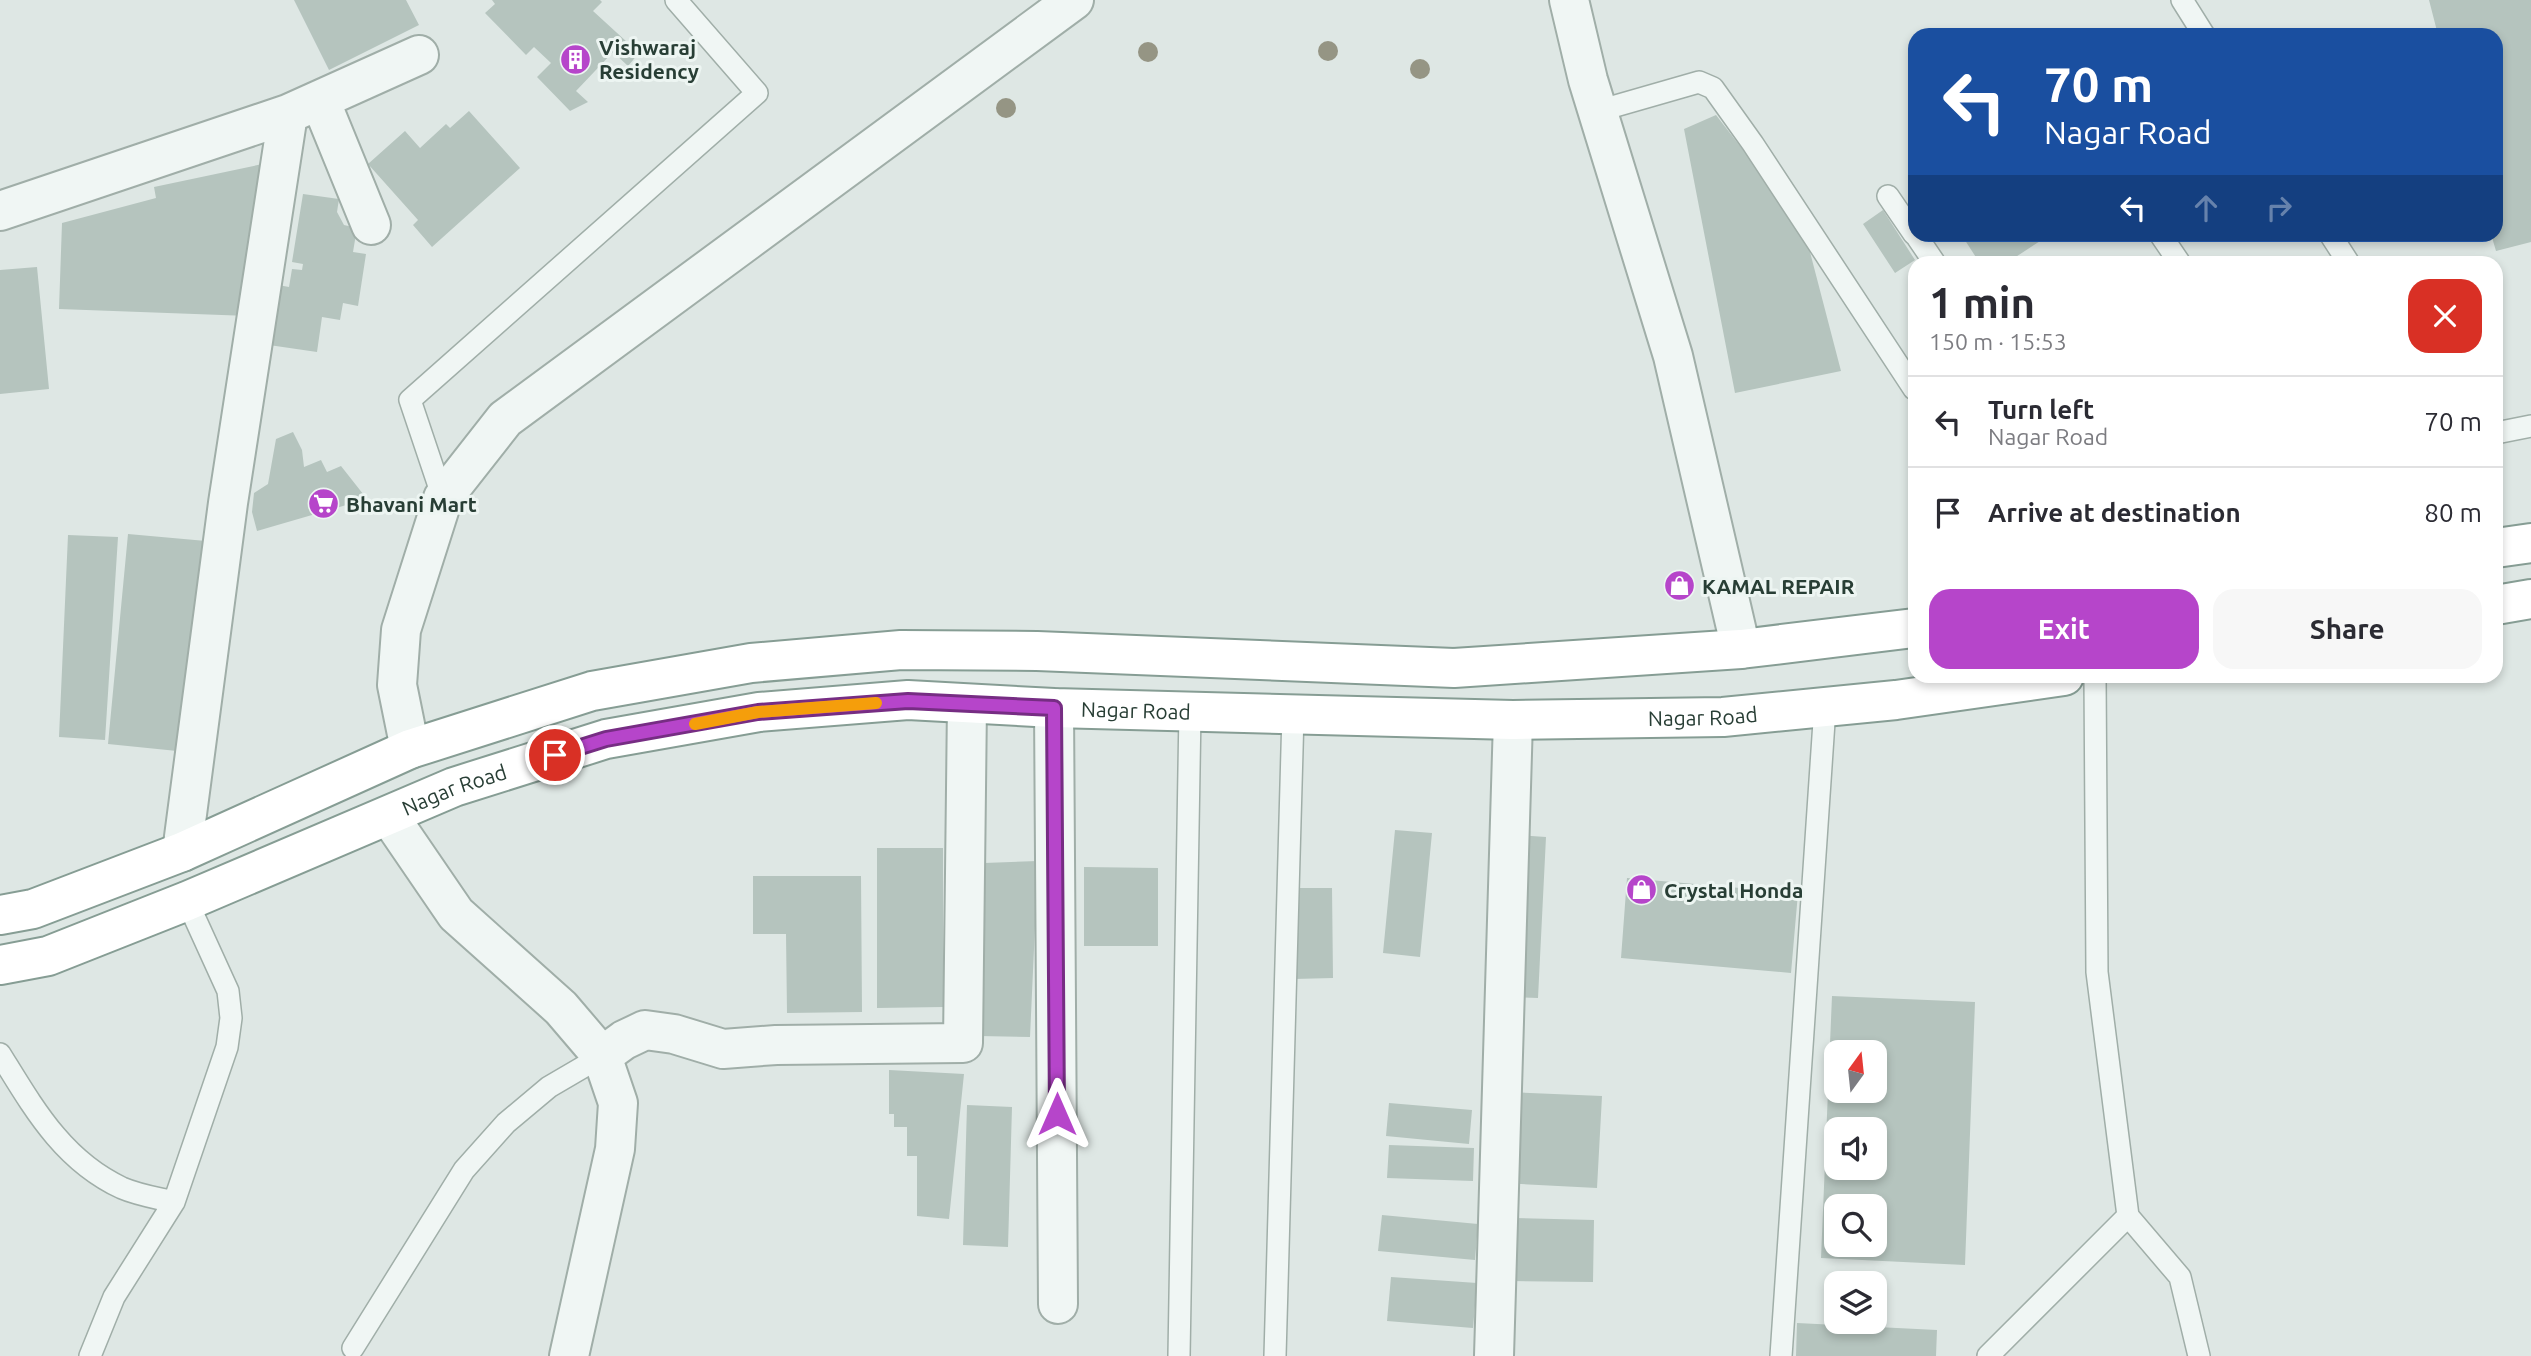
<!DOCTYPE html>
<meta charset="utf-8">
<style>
:root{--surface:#fff;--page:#f7f7f7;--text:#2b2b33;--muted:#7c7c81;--line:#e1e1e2;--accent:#b645ca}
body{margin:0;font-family:Ubuntu,sans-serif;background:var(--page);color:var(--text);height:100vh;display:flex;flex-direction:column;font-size:26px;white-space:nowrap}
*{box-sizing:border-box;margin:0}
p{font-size:23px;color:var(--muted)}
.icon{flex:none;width:38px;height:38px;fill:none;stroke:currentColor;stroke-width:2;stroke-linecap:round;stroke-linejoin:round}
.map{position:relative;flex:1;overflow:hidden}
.drawer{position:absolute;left:1908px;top:256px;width:595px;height:427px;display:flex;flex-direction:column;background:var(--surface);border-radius:21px;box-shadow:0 4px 10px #0003}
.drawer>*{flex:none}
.banner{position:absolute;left:1908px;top:28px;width:595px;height:214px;border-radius:21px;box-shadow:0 4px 10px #0003;background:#1a4fa0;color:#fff;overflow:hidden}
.needle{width:46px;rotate:15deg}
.buttons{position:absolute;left:1824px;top:1040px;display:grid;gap:14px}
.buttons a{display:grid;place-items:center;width:63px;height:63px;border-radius:14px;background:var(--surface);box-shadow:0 4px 10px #0003;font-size:35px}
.pin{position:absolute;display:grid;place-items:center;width:60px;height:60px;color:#fff;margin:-30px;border:4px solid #fff;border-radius:50%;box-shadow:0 2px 7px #0007}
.me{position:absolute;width:77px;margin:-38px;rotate:0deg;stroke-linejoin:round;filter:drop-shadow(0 0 5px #0008)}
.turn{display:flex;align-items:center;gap:24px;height:147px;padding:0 21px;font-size:32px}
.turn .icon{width:91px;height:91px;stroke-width:2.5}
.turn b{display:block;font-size:49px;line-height:60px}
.lanes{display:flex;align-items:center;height:66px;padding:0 21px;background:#0003;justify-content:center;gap:35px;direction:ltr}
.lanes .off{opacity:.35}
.round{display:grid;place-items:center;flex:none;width:74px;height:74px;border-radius:21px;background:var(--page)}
.overview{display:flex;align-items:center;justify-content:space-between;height:119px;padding:0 21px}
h1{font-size:42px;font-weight:600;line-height:52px}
.cta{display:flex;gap:14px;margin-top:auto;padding:14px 21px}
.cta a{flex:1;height:80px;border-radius:21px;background:var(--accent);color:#fff;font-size:28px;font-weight:600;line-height:80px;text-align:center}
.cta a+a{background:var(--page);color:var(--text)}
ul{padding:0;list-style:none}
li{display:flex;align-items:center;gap:21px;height:91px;padding:0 21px;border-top:2px solid var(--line)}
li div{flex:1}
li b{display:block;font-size:26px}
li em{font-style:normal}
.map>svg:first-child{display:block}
.building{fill:#b5c4be;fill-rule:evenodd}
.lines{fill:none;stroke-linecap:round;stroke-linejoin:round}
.lane-casing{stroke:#a0aea8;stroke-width:24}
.street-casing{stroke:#a0aea8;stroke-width:42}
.highway-casing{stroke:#869d94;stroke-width:42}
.lane{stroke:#f0f6f4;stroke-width:21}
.street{stroke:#f0f6f4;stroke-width:38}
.highway{stroke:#fff;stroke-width:38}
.tree{fill:#959584}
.route-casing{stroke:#762d83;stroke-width:18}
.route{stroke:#b645ca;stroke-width:12}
.slow{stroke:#f59e0b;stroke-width:12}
.labels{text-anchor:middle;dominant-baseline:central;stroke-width:6;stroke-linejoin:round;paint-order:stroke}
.poi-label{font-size:21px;font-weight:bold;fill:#283e35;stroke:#edf5f2;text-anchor:start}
.street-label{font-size:21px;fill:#283e35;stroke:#edf5f2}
</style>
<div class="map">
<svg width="2531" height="1356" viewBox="0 0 2531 1356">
<rect width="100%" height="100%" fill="#dee7e4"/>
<path class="building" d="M294 0H406L419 25 329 70Z
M492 0H600L602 2 593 11 639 53 628 66 613 52 576 91 588 102 570 111 537 77 551 63 534 47 526 55 485 13 495 4Z
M2429 0H2531V242L2496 251 2491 234H2496V35H2438Z
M469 111 520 168 432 247 413 225 418 220 368 164 405 131 420 148 446 124 450 128Z
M1716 115 1804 229 1841 371 1735 393 1684 129Z
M272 162 249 316 59 309 62 223 156 198 154 187Z
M303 194 339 199 337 212 344 225 357 228 353 252 366 254 358 306 343 303 340 320 322 317 317 352 269 345 278 285 289 287 292 269 302 270 303 264 292 262Z
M1883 210 1915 260 1895 273 1863 224Z
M1961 234H2051L2008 262H1979Z
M37 267 49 389 0 394V270Z
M293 432 302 450 304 467 321 460 327 472 341 466 367 499 257 531 252 512 254 493 268 484 276 439Z
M128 534 206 541 187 752 108 744Z
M68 535 118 537 105 740 59 737Z
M1395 830 1432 833 1420 957 1383 953Z
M1516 835 1546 837 1538 998 1508 997Z
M877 848H943V1007L877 1008Z
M1038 861 1030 1037 979 1036 984 863Z
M1084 867 1158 868V946H1084Z
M753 876H861L862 1012 787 1013 786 934H753Z
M1627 878 1798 893 1791 973 1621 958Z
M1293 888H1332L1333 978 1294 979Z
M1832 996 1975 1002 1965 1265 1821 1258ZM1836 1052H1874V1090H1836ZM1836 1129H1874V1167H1836ZM1836 1206H1874V1244H1836Z
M889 1070 964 1074 949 1219 917 1216V1156H907V1127H894V1114H889Z
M1506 1092 1602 1096 1597 1188 1502 1183Z
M1389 1103 1472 1110 1469 1144 1386 1136Z
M967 1105 1012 1107 1008 1247 963 1245Z
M1389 1145 1474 1148 1473 1181 1387 1178Z
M1382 1215 1478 1224 1475 1260 1378 1251Z
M1513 1218 1594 1220 1593 1282 1512 1281Z
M1391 1277 1477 1283 1473 1328 1387 1321Z
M1797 1323 1937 1330 1936 1356H1796Z"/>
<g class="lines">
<defs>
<path id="lane" d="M2182 0 2204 35
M1598 111 1699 82 1713 88 1753 144 1914 389
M1888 196 1914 234
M1915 234 1934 262
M2160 234 2179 262
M2330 234 2348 262
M2496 433 2531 426
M443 498 410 400 757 93 676 0
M0 1054C33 1107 62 1160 122 1188 138 1195 157 1198 174 1202
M2128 1216 2180 1277 2199 1356
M353 1348 464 1170 506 1123 549 1087 602 1056
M90 1356 114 1297 174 1202 227 1047 231 1018 228 991 187 901
M1179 1356 1190 711
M1275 1356 1293 714
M1781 1356 1825 707
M1988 1356 2128 1216 2097 972 2095 676"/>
<path id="street" d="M1569 0 1588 80 1673 356 1741 649
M320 100 371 225
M0 211 288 114 419 55
M1054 708 1058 1304
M410 749 397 685 401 630 443 498 505 419 1074 0
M389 816 456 914 561 1008 602 1056 618 1103 615 1149 569 1356
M182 852 228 503 288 114
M602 1056 624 1040 645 1030 674 1034 723 1049 776 1045 963 1043 967 704
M1494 1356 1513 720"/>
<g id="highway">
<path d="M2496 548 2531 543"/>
<path d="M2496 605 2531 599"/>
<path d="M0 915 33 909 182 852 410 749 592 691 751 663 901 650 1037 651 1454 668 1741 649 1914 628"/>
<path id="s1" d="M0 965 48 956 187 901 454 787 606 739 759 712 908 700 1054 708 1513 720 1723 717 1896 700 2064 676"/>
</g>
</defs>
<use href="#lane" class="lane-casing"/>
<use href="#street" class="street-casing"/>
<use href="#highway" class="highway-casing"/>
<use href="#lane" class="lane"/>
<use href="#street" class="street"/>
<use href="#highway" class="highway"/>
</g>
<g class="tree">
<circle cx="1328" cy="51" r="10"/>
<circle cx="1148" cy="52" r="10"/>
<circle cx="1420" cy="69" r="10"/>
<circle cx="1006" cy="108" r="10"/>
</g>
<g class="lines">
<defs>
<path id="route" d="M555 755 606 739 758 712 908 701 1054 708 1057 1114"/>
</defs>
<use href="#route" class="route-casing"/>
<use href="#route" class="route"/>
<path class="slow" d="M695 724 758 712 876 703"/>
</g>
<defs>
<symbol id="building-disc" viewBox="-11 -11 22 22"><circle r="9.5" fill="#b645ca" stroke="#edf5f2"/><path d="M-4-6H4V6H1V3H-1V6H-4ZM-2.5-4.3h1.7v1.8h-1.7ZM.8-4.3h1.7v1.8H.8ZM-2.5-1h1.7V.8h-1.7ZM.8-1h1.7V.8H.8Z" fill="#fff"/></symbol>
<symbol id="supermarket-disc" viewBox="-11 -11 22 22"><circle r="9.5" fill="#b645ca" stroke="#edf5f2"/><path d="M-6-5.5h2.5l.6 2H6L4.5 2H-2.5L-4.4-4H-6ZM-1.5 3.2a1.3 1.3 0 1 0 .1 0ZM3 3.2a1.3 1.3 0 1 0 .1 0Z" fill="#fff"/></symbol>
<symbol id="shop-disc" viewBox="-11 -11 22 22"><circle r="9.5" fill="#b645ca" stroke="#edf5f2"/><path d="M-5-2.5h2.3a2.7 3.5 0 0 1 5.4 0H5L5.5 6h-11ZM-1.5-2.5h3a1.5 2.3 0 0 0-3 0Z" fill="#fff"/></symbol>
</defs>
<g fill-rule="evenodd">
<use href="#building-disc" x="558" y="42" width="35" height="35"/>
<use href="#supermarket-disc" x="306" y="486" width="35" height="35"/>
<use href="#shop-disc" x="1662" y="568" width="35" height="35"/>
<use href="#shop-disc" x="1624" y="872" width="35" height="35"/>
</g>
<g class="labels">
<g class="poi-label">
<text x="599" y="47">Vishwaraj<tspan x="599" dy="24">Residency</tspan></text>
<text x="346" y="504">Bhavani Mart</text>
<text x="1702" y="586">KAMAL REPAIR</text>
<text x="1664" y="890">Crystal Honda</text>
</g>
<g class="street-label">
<text stroke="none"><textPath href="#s1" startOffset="1181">Nagar Road</textPath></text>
<text stroke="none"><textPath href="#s1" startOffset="1748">Nagar Road</textPath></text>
<text stroke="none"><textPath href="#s1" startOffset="488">Nagar Road</textPath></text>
</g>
</g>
</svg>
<div class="buttons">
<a><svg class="needle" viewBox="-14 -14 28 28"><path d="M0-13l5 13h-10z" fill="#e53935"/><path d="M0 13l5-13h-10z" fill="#7c7c81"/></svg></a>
<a><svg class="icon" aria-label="sound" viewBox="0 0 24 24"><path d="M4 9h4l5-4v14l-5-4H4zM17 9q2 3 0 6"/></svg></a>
<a><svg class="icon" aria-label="search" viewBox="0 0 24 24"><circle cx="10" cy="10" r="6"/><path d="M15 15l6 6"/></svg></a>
<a><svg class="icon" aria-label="layers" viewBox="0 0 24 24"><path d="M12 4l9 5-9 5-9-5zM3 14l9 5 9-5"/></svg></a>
</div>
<div class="pin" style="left:555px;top:755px;background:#d93025"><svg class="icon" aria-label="arrive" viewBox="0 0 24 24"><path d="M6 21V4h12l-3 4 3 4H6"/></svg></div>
<svg class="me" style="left:1057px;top:1114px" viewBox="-20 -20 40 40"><path d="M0-17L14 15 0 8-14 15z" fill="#b645ca" stroke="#fff" stroke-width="4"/></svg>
<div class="banner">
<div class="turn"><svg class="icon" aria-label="left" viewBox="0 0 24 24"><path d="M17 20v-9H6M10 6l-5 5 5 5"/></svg><div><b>70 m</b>Nagar Road</div></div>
<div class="lanes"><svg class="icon" aria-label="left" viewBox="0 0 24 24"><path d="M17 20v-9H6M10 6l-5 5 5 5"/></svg><svg class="icon off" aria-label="ahead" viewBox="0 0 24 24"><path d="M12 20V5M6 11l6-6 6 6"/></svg><svg class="icon off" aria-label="right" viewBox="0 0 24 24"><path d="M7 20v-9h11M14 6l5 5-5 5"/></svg></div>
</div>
<section class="drawer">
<div class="overview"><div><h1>1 min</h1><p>150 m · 15:53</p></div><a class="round" style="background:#d93025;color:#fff"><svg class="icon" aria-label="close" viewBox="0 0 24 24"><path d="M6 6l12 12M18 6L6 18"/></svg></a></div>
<ul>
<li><svg class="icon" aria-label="left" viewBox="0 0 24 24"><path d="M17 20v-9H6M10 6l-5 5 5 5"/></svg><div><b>Turn left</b><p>Nagar Road</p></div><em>70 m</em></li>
<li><svg class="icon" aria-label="arrive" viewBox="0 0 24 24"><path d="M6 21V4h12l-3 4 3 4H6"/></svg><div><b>Arrive at destination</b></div><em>80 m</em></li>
</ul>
<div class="cta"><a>Exit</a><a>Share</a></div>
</section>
</div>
